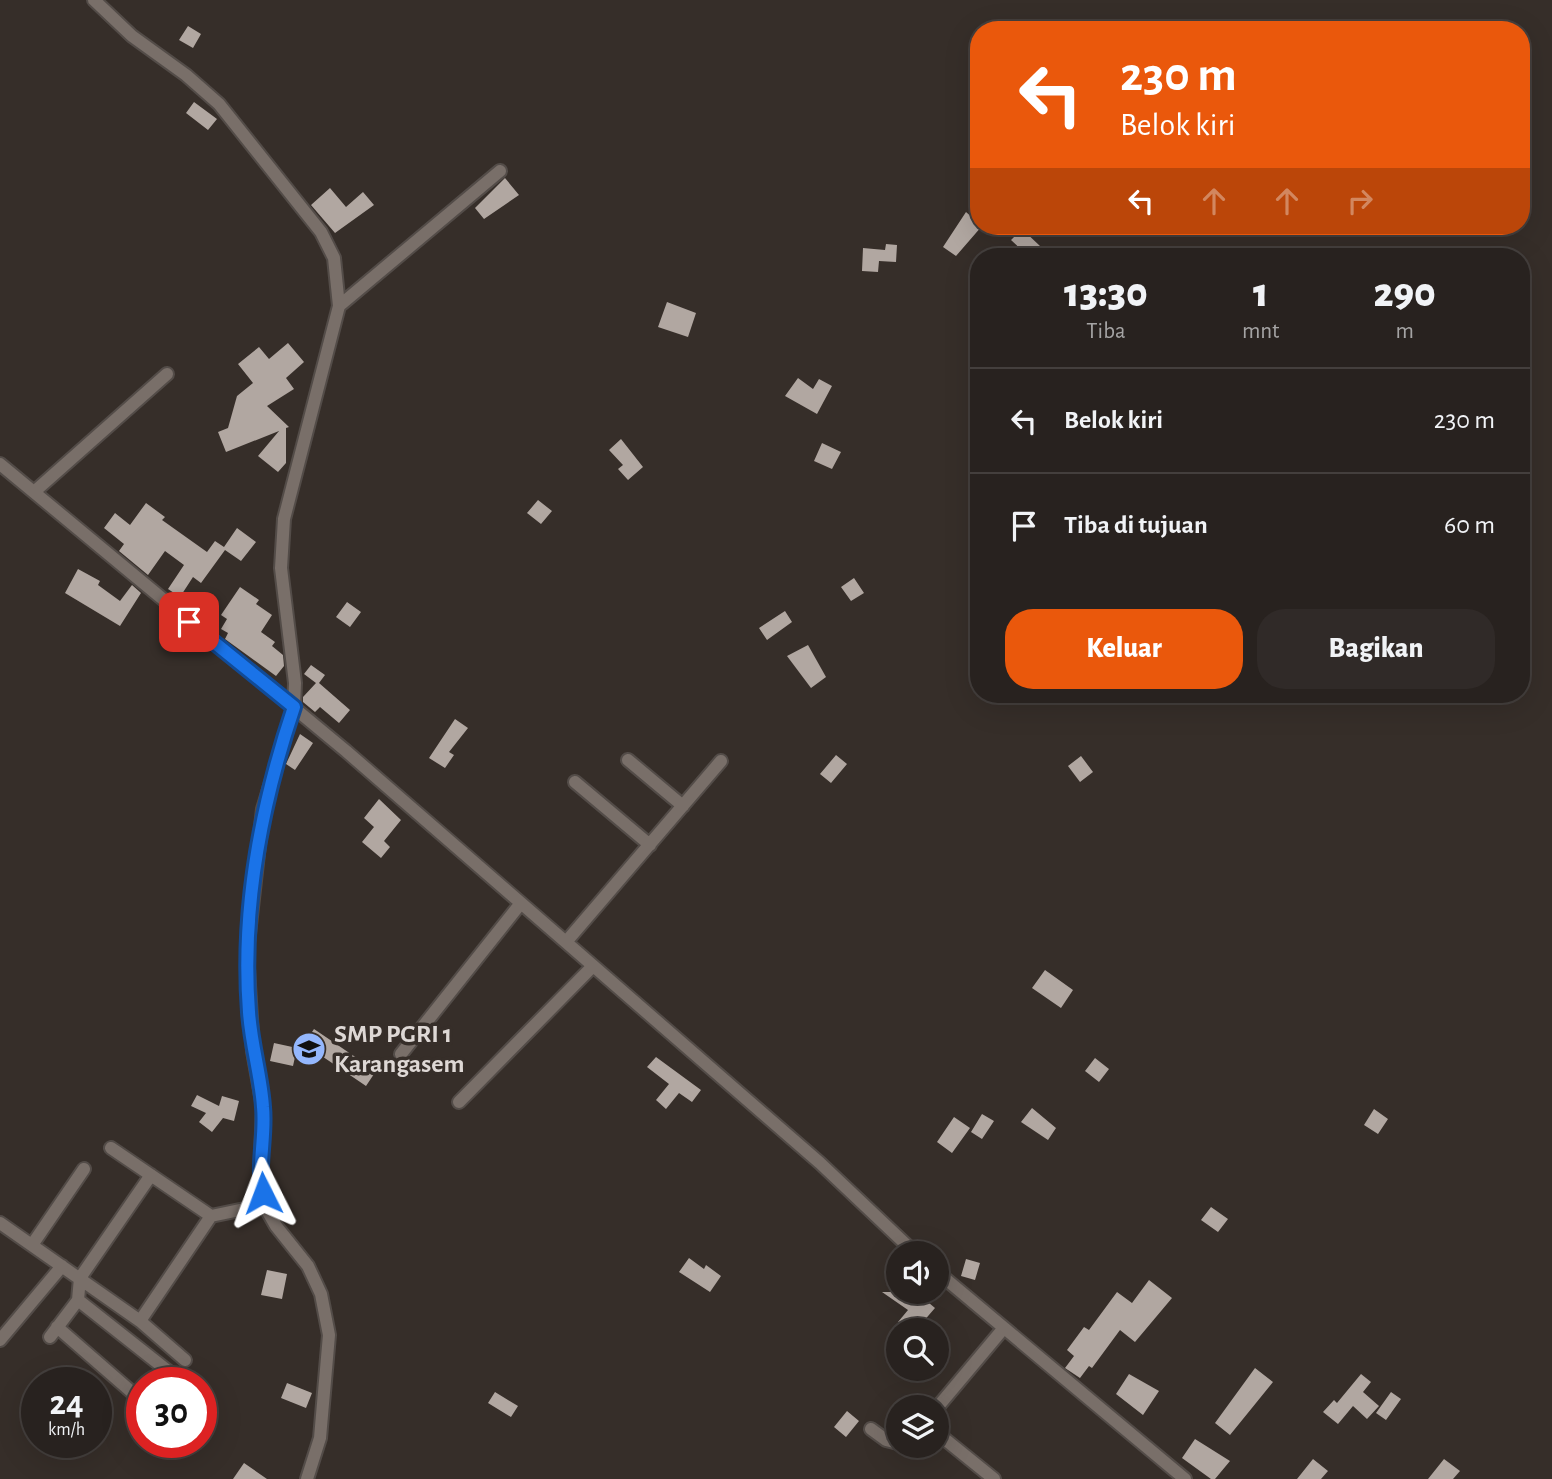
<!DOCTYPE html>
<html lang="id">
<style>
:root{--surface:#28221f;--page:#302a28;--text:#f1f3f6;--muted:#a5a4a4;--line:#443f3d;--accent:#ea580c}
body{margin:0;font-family:"Alegreya Sans",sans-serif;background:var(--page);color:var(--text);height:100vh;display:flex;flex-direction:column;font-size:26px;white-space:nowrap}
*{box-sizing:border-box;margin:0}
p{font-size:23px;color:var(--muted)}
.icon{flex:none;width:38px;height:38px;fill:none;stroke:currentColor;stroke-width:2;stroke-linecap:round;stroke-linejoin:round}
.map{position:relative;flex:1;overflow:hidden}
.drawer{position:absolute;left:970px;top:248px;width:560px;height:455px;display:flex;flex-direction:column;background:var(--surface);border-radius:28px;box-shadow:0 7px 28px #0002,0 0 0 2px var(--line)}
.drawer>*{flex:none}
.hud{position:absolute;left:970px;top:21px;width:560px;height:214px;border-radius:28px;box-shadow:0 7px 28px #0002,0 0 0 2px var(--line);background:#ea580c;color:#fff;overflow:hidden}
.buttons{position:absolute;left:886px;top:1241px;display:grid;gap:14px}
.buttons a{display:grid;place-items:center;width:63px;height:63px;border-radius:50%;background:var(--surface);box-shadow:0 7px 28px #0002,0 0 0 2px var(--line);font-size:35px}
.speed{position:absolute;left:21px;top:1367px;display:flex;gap:14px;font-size:35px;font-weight:700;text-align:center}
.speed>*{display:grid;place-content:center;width:91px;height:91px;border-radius:50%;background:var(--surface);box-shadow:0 7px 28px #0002,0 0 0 2px var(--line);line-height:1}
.speed small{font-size:18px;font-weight:400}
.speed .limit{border:10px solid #d22;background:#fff;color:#111}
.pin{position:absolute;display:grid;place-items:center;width:60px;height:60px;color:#fff;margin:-30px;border-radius:14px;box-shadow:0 4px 10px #0006}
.me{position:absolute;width:77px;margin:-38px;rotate:357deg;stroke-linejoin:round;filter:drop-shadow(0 0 5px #0008)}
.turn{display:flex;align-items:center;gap:24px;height:147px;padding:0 35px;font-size:32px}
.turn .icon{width:91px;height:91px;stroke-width:2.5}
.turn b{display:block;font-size:49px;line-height:60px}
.lanes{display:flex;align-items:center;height:66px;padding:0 35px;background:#0003;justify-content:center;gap:35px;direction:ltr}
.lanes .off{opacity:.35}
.eta{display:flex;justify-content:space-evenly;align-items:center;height:119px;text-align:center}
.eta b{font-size:42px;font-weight:800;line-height:49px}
.button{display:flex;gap:14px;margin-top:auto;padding:14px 35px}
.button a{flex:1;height:80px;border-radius:28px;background:var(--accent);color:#fff;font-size:28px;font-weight:800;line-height:80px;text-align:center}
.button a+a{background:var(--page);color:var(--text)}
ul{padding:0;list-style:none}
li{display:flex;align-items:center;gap:21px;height:105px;padding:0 35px;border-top:2px solid var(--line)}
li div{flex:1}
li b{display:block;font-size:26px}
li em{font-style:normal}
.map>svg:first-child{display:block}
.building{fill:#b1a7a1}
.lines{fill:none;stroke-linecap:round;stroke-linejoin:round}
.minor-casing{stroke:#534c48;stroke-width:16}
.minor{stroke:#796f69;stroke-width:12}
.route-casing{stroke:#114b97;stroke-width:18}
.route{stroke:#1a73e8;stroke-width:12}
.labels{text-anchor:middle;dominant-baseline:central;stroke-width:7;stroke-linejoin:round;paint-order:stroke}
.poi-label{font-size:26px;font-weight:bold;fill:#ded8d5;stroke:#362e29;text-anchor:start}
</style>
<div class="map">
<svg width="1552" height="1479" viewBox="0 0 1552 1479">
<rect width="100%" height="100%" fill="#362e29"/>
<path class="building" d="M188 26 201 34 193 48 179 40Z
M194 102 217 119 208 130 186 113Z
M505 178 519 195 484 219 475 208Z
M330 188 346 207 363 192 374 205 335 233 311 205Z
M966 212 982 226 956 256 943 247Z
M1022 229 1040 246 1029 257 1011 240Z
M886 244 897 245 896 262 879 261 878 272 862 271 863 248 885 250Z
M667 302 696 313 688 337 658 327Z
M288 343 304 362 286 378 294 389 267 406 289 427 286 428V463L278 472 258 456 279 431 226 452 218 432 228 428 237 396 253 383 238 364 259 347 269 359Z
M798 378 813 389 819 379 832 386 817 414 785 396Z
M621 439 643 467 628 480 618 469 623 465 609 450Z
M822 443 841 452 832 469 814 461Z
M538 500 552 511 541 524 527 513Z
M146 503 165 517 162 520 207 552 215 541 224 547 237 528 256 542 241 561 225 550 201 583 193 577 180 597 168 589 184 565 165 551 148 575 119 551 124 544 104 528 115 513 130 525Z
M78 569 100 581 98 585 120 601 132 585 141 593 120 626 65 593Z
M854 578 864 593 851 601 841 587Z
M240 587 259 600 256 604 272 615 261 632 275 642 272 646 283 655 284 666 276 676 225 639 228 633 221 629 227 619 221 615Z
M347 602 361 612 350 627 336 617Z
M785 611 792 622 767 640 759 628Z
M808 645 826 677 811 688 787 656Z
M311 665 325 675 319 683 350 710 339 723 320 707 315 712 303 702V697L316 683 304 674Z
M455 719 468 728 449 752 454 755 445 768 429 758Z
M300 734 313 743 295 770 286 764Z
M836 755 847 764 831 783 820 774Z
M1081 756 1093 772 1080 782 1068 766Z
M379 799 401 820 384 841 390 847 381 858 362 842 374 827 364 818Z
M1045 970 1073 990 1061 1008 1032 988Z
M314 1029 376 1071 366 1086 304 1044Z
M274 1043 297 1048 293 1066 270 1061Z
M656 1057 701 1090 692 1102 679 1093 666 1109 656 1100 669 1084 647 1067Z
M1095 1058 1109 1069 1099 1082 1085 1071Z
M197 1095 219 1106 222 1096 239 1101 234 1121 223 1118 212 1132 199 1122 206 1113 191 1106Z
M1032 1108 1056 1128 1048 1140 1021 1122Z
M1374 1109 1388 1119 1378 1134 1364 1125Z
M982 1114 994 1121 982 1139 971 1132Z
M954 1117 970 1128 952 1153 937 1142Z
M1211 1207 1228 1219 1218 1232 1201 1220Z
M689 1258 704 1269 706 1265 721 1276 710 1292 679 1272Z
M966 1259 980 1263 975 1280 961 1276Z
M267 1270 287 1274 282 1299 261 1295Z
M1149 1280 1172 1298 1135 1342 1120 1330 1092 1368 1089 1366 1080 1378 1065 1368 1074 1356 1067 1350 1084 1327 1089 1330 1117 1292 1132 1303Z
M882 1292H916L935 1308 916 1330H907L898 1322 908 1310Z
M1255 1368 1273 1382 1230 1435 1215 1423Z
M1129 1374 1159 1391 1143 1415 1116 1394Z
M1361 1374 1371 1382 1363 1392 1379 1406 1367 1419 1353 1406 1338 1424 1323 1412 1334 1400 1337 1403Z
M287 1383 312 1393 306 1408 281 1398Z
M495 1392 518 1406 511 1417 488 1403Z
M1391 1392 1401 1399 1386 1420 1376 1413Z
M847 1411 859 1421 846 1437 834 1427Z
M1195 1439 1230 1461 1215 1479H1211L1182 1458Z
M1313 1459 1328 1471 1321 1479H1297Z
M1444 1459 1460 1471 1453 1479H1428Z
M244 1463 267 1479H233Z"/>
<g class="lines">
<defs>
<path id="minor" d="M94 0 132 36 186 75 219 104 321 232 334 258 339 306 284 519 281 568 295 683 294 707 263 809 247 952 253 1051 263 1107 260 1178 264 1205 276 1226 308 1266 321 1294 329 1335 320 1438 307 1479
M339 306 500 171
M0 464 346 751 820 1163 915 1253
M34 492 167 374
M628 760 683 806
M575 782 650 845
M566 942 721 761
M401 1054 521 903
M459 1102 593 966
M111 1148 211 1216
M0 1223 140 1321 185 1360
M32 1245 84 1169
M936 1271 1185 1479
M78 1300 173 1375
M140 1321 211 1216 264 1205
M57 1327 142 1401
M50 1337 78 1300 80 1278 151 1175
M0 1340 62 1266
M936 1409 1003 1329
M871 1429 886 1440 898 1443
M936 1432 994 1479"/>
</defs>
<use href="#minor" class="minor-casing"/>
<use href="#minor" class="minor"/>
</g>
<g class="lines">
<defs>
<path id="route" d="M189 622 294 707C261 805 241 908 249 1012 251 1044 261 1076 263 1107 266 1136 257 1165 263 1193"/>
</defs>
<use href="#route" class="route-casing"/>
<use href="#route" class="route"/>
</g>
<defs>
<symbol id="school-disc" viewBox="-11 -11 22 22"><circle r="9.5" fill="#94b7fd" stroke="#362e29"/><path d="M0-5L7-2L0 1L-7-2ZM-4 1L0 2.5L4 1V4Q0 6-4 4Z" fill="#111"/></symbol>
</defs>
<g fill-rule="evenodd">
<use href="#school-disc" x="290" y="1030" width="38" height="38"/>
</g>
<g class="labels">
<g class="poi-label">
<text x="334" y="1034">SMP PGRI 1<tspan x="334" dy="30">Karangasem</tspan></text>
</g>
</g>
</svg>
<div class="buttons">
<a><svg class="icon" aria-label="sound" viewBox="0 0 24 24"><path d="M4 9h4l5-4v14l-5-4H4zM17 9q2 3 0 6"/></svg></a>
<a><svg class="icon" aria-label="search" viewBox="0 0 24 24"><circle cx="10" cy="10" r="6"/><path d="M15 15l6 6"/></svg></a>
<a><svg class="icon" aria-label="layers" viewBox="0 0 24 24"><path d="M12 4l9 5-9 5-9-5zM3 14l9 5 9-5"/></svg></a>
</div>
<div class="speed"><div>24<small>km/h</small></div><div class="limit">30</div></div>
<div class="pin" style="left:189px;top:622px;background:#d93025"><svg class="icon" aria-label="arrive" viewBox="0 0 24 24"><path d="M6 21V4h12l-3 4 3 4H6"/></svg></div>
<svg class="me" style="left:263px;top:1193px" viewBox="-20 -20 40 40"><path d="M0-17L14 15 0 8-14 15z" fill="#1a73e8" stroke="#fff" stroke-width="4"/></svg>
<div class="hud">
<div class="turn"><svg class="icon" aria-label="left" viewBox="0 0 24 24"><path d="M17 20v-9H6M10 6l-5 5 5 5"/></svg><div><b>230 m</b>Belok kiri</div></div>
<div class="lanes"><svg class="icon" aria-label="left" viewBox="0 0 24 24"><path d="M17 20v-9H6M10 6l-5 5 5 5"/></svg><svg class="icon off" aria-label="ahead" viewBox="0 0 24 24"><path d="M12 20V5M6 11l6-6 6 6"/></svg><svg class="icon off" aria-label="ahead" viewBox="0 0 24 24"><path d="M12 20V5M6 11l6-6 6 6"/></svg><svg class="icon off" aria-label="right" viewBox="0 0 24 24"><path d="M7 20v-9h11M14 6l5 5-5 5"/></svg></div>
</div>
<section class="drawer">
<div class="eta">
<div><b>13:30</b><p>Tiba</p></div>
<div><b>1</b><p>mnt</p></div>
<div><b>290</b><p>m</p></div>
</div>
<ul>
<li><svg class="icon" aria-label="left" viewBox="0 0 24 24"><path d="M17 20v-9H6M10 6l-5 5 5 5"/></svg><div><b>Belok kiri</b></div><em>230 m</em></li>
<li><svg class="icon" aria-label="arrive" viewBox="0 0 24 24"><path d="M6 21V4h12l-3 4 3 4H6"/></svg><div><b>Tiba di tujuan</b></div><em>60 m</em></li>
</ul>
<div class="button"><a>Keluar</a><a>Bagikan</a></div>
</section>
</div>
